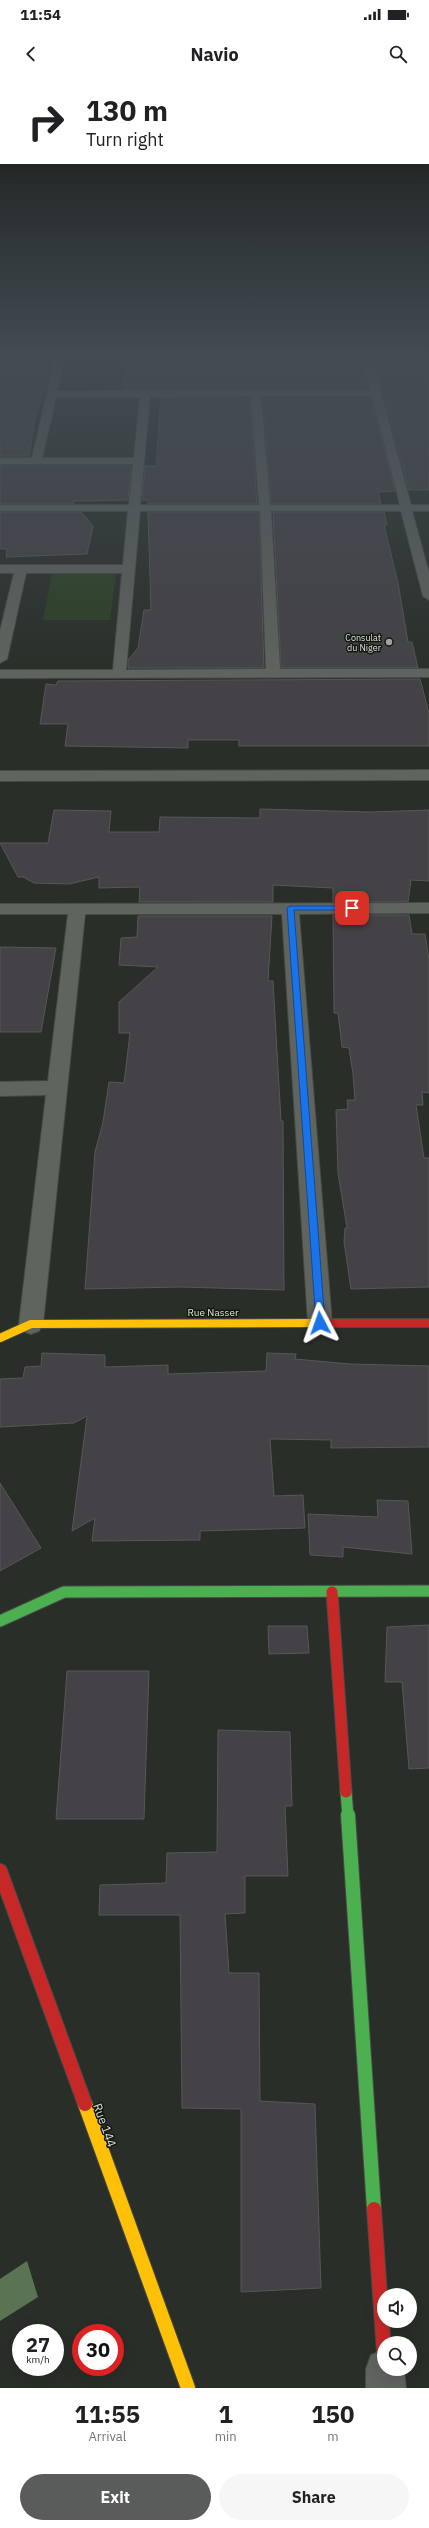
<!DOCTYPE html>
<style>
:root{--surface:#fff;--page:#f6f6f6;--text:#202124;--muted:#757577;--accent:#595c5a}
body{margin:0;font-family:"IBM Plex Sans",sans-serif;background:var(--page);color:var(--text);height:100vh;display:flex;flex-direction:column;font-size:15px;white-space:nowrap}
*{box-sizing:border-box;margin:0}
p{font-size:13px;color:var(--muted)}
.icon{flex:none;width:22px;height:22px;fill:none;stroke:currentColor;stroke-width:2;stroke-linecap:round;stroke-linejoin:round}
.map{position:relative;height:2308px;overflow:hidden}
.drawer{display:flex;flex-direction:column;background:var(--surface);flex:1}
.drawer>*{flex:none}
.guide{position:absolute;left:0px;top:0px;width:429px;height:84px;box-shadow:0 4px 16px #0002;background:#fff;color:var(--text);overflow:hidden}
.tools{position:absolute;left:377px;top:2208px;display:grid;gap:8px}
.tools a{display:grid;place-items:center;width:40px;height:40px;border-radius:50%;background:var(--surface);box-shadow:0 4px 16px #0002;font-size:20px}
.speed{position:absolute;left:12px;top:2244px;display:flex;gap:8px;font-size:20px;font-weight:700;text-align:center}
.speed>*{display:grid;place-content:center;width:52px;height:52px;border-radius:50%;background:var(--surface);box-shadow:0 4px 16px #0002;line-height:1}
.speed small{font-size:10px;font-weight:400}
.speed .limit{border:6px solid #d22;background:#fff;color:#111}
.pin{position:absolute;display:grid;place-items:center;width:34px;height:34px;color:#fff;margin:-17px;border-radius:8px;box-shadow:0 2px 6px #0006}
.me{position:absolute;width:44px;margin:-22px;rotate:356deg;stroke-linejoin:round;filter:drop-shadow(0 0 3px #0008)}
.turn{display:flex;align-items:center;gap:14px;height:84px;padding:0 20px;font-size:18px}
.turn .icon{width:52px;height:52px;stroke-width:2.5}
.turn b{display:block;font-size:28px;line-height:34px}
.eta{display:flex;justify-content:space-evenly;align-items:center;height:68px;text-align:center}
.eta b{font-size:24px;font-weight:800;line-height:28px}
.cta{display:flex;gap:8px;margin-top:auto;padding:8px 20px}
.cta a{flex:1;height:46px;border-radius:24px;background:var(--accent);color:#fff;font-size:16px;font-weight:800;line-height:46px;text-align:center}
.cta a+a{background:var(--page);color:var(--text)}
.status{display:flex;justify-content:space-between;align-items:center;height:28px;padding:0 20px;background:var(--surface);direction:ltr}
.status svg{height:11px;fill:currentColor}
header{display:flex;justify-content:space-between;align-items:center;height:52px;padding:0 20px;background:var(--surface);font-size:18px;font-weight:800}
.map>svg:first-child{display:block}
.green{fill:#2b4124}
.water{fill:#5a7453}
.building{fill:#444246;stroke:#565756}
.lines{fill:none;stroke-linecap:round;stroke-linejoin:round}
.street-casing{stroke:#464b45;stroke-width:2}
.fast-far1-casing{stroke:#464b45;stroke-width:13}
.fast-casing{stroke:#464b45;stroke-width:16}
.slow-far1-casing{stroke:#464b45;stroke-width:10}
.slow-casing{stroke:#464b45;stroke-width:16}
.jam-far2-casing{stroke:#464b45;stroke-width:10}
.jam-far1-casing{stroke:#464b45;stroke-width:13}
.jam-casing{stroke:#464b45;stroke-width:16}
.street{fill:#60645f;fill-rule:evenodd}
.fast-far1{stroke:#4caf50;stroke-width:11}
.fast{stroke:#4caf50;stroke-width:14}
.slow-far1{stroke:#ffc107;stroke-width:8}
.slow{stroke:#ffc107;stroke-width:14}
.jam-far2{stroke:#c62828;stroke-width:8}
.jam-far1{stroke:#c62828;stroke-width:11}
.jam{stroke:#c62828;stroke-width:14}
.route{fill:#1a73e8;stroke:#114b97}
.poi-dot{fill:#9ea49c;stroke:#131712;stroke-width:1.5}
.labels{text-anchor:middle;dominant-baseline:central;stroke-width:3;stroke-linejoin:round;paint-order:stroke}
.far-poi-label{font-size:9px;fill:#dde3db;stroke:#131712;text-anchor:end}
.street-label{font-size:10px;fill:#dde3db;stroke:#131712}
.near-street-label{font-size:12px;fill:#dde3db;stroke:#131712}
</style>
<div class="status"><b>11:54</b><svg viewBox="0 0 49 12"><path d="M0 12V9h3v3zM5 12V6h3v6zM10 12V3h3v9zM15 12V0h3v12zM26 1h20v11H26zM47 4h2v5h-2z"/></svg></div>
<header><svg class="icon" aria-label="back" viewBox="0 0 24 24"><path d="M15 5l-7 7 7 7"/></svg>Navio<svg class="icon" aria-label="search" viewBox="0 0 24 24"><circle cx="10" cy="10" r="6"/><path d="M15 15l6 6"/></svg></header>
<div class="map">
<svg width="429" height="2308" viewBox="0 0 429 2308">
<rect width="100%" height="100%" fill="#292e28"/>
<path class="green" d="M52 494H116L110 540H43Z"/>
<path class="water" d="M27 2181 38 2217 0 2241V2199Z"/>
<path class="building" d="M391 279H429V410H409L375 283 392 284Z
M198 282H362L368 309H122L126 284 156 285 157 283Z
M0 287H51L35 338 29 376H0Z
M161 318H250L257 424H148V420H142L145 386H156Z
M263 318H371L395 411 378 412 381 424H271Z
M0 386H131L128 420 72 421 74 424H0Z
M0 432H81L93 446 87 474 6 477 7 469H0Z
M148 432H259L264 588H128V580L138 568 144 530H151Z
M273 432H384L387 445H384L398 503 408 562H412L418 588H281Z
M420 599 429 633V666H239V660H188V668L65 666 68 644H40L46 604 56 605 58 601Z
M260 729 370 732 429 730V801L411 800 408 822H333V808L273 805V822H139L140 807 99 808V797L69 804 34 803 23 797H18L0 763H48L54 730 111 731 109 752H159L160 737 260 738Z
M333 835H409L412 854H425L429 880V1013L422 1012 423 1025H416L424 1078H429V1207L351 1209 344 1162 345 1148H347L338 1093 336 1030 348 1029 347 1020H355L353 994 349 968 342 967 338 933H334Z
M138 836H272L268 901H273L281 1041H283L284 1210 181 1207 85 1209 95 1072 103 1042 109 1002 124 1003 130 953H119V922L158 887 119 885 121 858 137 857Z
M0 867 56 868 41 952H0Z
M42 1273 105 1275V1287L168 1285V1294L266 1291 267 1273 296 1274 295 1279 350 1284 429 1286V1367L331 1368V1360L270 1359 274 1416 303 1415 305 1448 200 1451V1460L92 1461 95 1438 72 1451 87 1336 74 1343 0 1347V1299L23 1298 25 1287 41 1286Z
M0 1403 41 1468 0 1491Z
M377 1420 408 1421 412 1474 343 1467V1477L310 1475 308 1434 378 1437Z
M429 1545V1688L409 1689 402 1602H385L387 1547Z
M268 1546H307L309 1573 269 1574Z
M67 1591H149L144 1739H56Z
M218 1650 290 1652 292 1726H285L288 1796H245V1833L225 1834 229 1893H259L260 2021 315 2024 321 2208 241 2212V2029L182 2028 180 1835H99L100 1805 166 1803 167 1773 217 1772Z"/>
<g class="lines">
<defs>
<path id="street" d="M55 279H64L57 311 370 310 363 279H372L411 425H429V431H412L429 493V520L423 516 401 431H271L280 589H429V597L0 598V590H113L122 493H26L7 579 0 583V551L14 493H0V485H123L128 431H0V425H129L133 384H0V378H32ZM251 316 259 425H140L150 317ZM261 316H372L400 425H270ZM56 317H140L134 378H42ZM140 431H260L266 589 126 590Z
M429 690V700L0 701V691Z
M429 823V833L299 834 332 1243 328 1250 320 1253 312 1250 308 1243 282 834H85L43 1244 39 1251 31 1254 23 1251 19 1244 46 1015 0 1016V1002L48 1001 68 834H0V824Z
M384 2270V2289H404L406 2308H366V2289L371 2275Z"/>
<path id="fast-far1" d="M0 1541 64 1512 429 1511
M346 1712 348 1736"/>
<path id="fast" d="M348 1735 374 2129"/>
<path id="slow-far1" d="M0 1258 31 1244 314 1243"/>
<path id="slow" d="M85 2024 188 2308"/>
<path id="jam-far2" d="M314 1243H429"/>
<path id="jam-far1" d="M332 1512 346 1712"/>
<path id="jam" d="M0 1791 85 2024
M374 2129 384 2272"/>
</defs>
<use href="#street" class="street-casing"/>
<use href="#fast-far1" class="fast-far1-casing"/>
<use href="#fast" class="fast-casing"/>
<use href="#slow-far1" class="slow-far1-casing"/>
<use href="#slow" class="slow-casing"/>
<use href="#jam-far2" class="jam-far2-casing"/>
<use href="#jam-far1" class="jam-far1-casing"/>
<use href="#jam" class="jam-casing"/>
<use href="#street" class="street"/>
<use href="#fast-far1" class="fast-far1"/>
<use href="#fast" class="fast"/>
<use href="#slow-far1" class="slow-far1"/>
<use href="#slow" class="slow"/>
<use href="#jam-far2" class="jam-far2"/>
<use href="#jam-far1" class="jam-far1"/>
<use href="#jam" class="jam"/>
</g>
<linearGradient id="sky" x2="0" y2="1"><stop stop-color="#171916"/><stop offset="0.46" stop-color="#434c53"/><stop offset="1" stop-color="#434c53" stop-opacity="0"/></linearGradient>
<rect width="429" height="602" fill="url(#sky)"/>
<path class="route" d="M290 826H352L355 828 352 830H294L325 1243 320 1247 316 1243 287 828Z"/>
<circle class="poi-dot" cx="389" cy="562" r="4"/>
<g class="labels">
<g class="far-poi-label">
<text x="381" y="557">Consulat<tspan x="381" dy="10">du Niger</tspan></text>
</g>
<g class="street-label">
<text x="213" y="1232">Rue Nasser</text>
</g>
<g class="near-street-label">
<text transform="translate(105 2045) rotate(70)">Rue 144</text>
</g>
</g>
</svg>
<div class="tools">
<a><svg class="icon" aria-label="sound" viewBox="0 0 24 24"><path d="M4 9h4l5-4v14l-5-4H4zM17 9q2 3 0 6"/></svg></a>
<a><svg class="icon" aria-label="search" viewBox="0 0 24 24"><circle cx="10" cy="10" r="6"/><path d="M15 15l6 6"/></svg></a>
</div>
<div class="speed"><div>27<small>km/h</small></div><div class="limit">30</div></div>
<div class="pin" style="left:352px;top:828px;background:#d93025"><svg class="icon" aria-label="arrive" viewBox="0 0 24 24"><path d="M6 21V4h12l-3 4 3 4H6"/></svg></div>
<svg class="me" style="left:320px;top:1243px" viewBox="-20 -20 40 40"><path d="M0-17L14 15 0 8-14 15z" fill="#1a73e8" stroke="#fff" stroke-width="4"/></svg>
<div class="guide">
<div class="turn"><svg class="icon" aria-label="right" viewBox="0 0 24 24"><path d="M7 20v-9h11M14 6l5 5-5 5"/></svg><div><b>130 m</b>Turn right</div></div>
</div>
</div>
<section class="drawer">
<div class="eta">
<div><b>11:55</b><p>Arrival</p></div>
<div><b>1</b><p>min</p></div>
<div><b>150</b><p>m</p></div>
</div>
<div class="cta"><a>Exit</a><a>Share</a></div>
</section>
